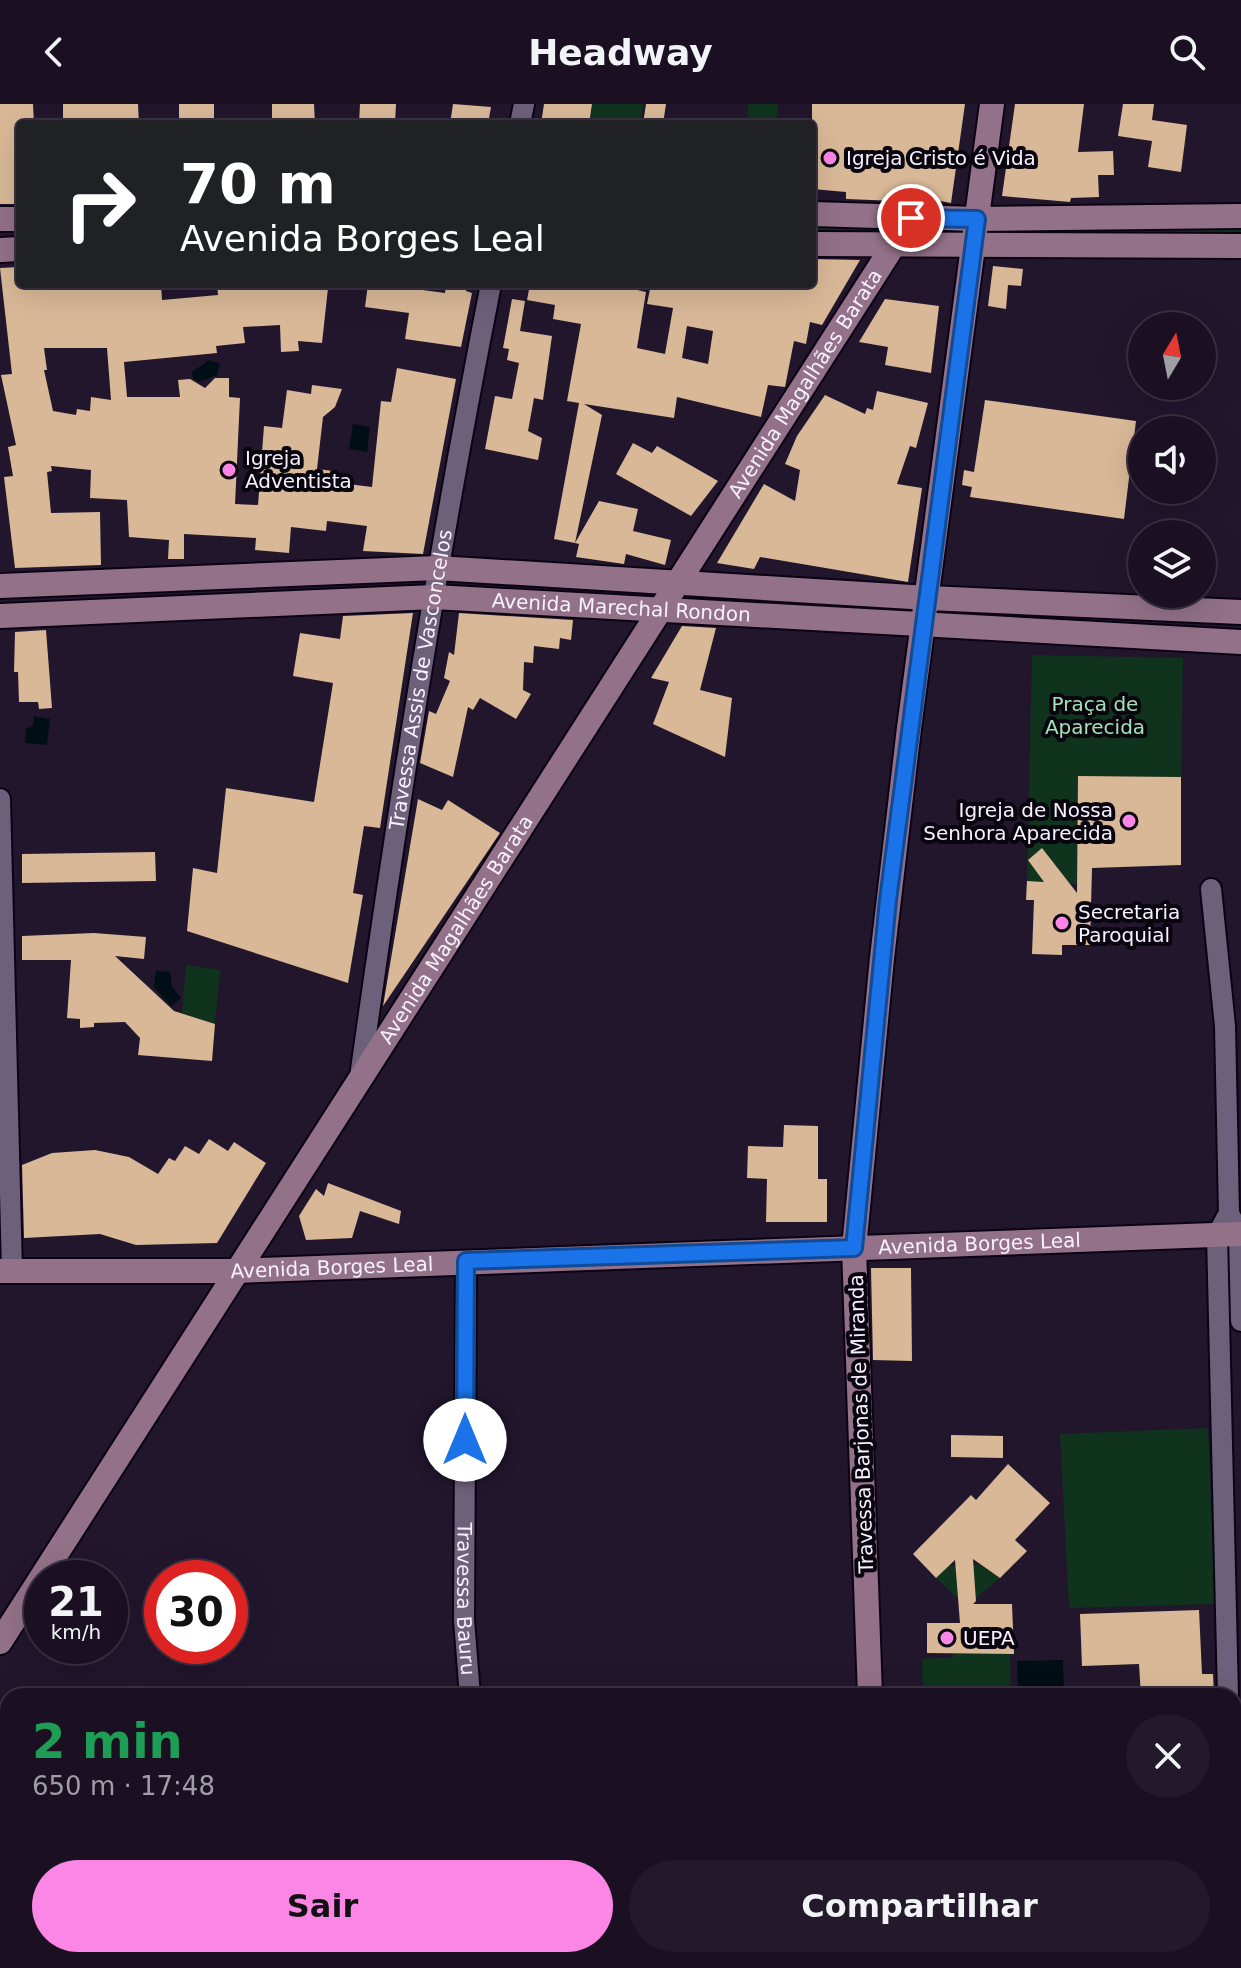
<!DOCTYPE html>
<html lang="pt">
<meta charset="utf-8">
<style>
:root{--surface:#1a1022;--page:#23192a;--text:#f1f3f6;--muted:#9f9da5;--line:#383040;--accent:#fb86e5}
body{margin:0;font-family:"DejaVu Sans",sans-serif;background:var(--page);color:var(--text);height:100vh;display:flex;flex-direction:column;font-size:30px;white-space:nowrap}
*{box-sizing:border-box;margin:0}
p{font-size:26px;color:var(--muted)}
.icon{flex:none;width:44px;height:44px;fill:none;stroke:currentColor;stroke-width:2;stroke-linecap:round;stroke-linejoin:round}
.map{position:relative;flex:1;overflow:hidden}
.details{position:absolute;left:0px;top:1584px;width:1242px;height:280px;display:flex;flex-direction:column;background:var(--surface);border-radius:24px 24px 0 0;box-shadow:0 8px 32px #0002,0 0 0 2px var(--line)}
.details>*{flex:none}
.top-card{position:absolute;left:16px;top:16px;width:800px;height:168px;border-radius:8px;box-shadow:0 8px 32px #0002,0 0 0 2px var(--line);background:#202124;color:#fff;overflow:hidden}
.needle{width:52px;rotate:10deg}
.buttons{position:absolute;left:1128px;top:208px;display:grid;gap:16px}
.buttons a{display:grid;place-items:center;width:88px;height:88px;border-radius:50%;background:var(--surface);box-shadow:0 8px 32px #0002,0 0 0 2px var(--line);font-size:40px}
.speed{position:absolute;left:24px;top:1456px;display:flex;gap:16px;font-size:40px;font-weight:700;text-align:center}
.speed>*{display:grid;place-content:center;width:104px;height:104px;border-radius:50%;background:var(--surface);box-shadow:0 8px 32px #0002,0 0 0 2px var(--line);line-height:1}
.speed small{font-size:20px;font-weight:400}
.speed .limit{border:12px solid #d22;background:#fff;color:#111}
.pin{position:absolute;display:grid;place-items:center;width:68px;height:68px;color:#fff;margin:-34px;border:4px solid #fff;border-radius:50%;box-shadow:0 2px 8px #0007}
.me{position:absolute;width:88px;margin:-44px;rotate:0deg;stroke-linejoin:round;filter:drop-shadow(0 0 6px #0008)}
.turn{display:flex;align-items:center;gap:28px;height:168px;padding:0 32px;font-size:36px}
.turn .icon{width:104px;height:104px;stroke-width:2.5}
.turn b{display:block;font-size:56px;line-height:68px}
.round{display:grid;place-items:center;flex:none;width:84px;height:84px;border-radius:42px;background:var(--page)}
.head{display:flex;align-items:center;justify-content:space-between;height:136px;padding:0 32px}
h1{font-size:48px;font-weight:700;line-height:60px;color:#1e9e55}
.cta{display:flex;gap:16px;margin-top:auto;padding:16px 32px}
.cta a{flex:1;height:92px;border-radius:48px;background:var(--accent);color:#111;font-size:32px;font-weight:700;line-height:92px;text-align:center}
.cta a+a{background:var(--page);color:var(--text)}
header{display:flex;justify-content:space-between;align-items:center;height:104px;padding:0 32px;background:var(--surface);font-size:36px;font-weight:700}
.map>svg:first-child{display:block}
.green{fill:#0f331d}
.water{fill:#000f15}
.building{fill:#d8b897;fill-rule:evenodd}
.lines{fill:none;stroke-linecap:round;stroke-linejoin:round}
.street-casing{stroke:#0b0314;stroke-width:24}
.secondary-casing{stroke:#0b0314;stroke-width:28}
.street{stroke:#6d607b;stroke-width:20}
.secondary{stroke:#937188;stroke-width:24}
.route-casing{stroke:#114b97;stroke-width:20}
.route{stroke:#1a73e8;stroke-width:14}
.poi-dot{fill:#fb86e5;stroke:#09050e;stroke-width:3}
.labels{text-anchor:middle;dominant-baseline:central;stroke-width:8;stroke-linejoin:round;paint-order:stroke}
.poi-label{font-size:20px;fill:#f6f1fd;stroke:#09050e;text-anchor:start}
.street-label{font-size:20px;fill:#f6f1fd;stroke:#09050e}
.park-label{font-size:20px;fill:#a3e2b6;stroke:#09050e}
</style>
<header><svg class="icon" aria-label="back" viewBox="0 0 24 24"><path d="M15 5l-7 7 7 7"/></svg>Headway<svg class="icon" aria-label="search" viewBox="0 0 24 24"><circle cx="10" cy="10" r="6"/><path d="M15 15l6 6"/></svg></header>
<div class="map">
<svg width="1241" height="1864" viewBox="0 0 1241 1864">
<rect width="100%" height="100%" fill="#22162d"/>
<path class="green" d="M592 0H643L641 20H589Z
M748 0H778L777 20H747Z
M812 116 897 119 887 137 812 135Z
M1241 117V136L1039 133V126Z
M1032 551 1183 554 1181 673 1078 672 1092 781 1027 777Z
M186 861 220 866 215 920 182 909Z
M1208 1324 1215 1500 1069 1504 1060 1330Z
M979 1460 1000 1474 976 1494 973 1461Z
M956 1461 958 1495 936 1474 948 1462Z
M953 1550H1010L1011 1592H923L922 1555 953 1553Z"/>
<path class="water" d="M209 256 220 260 217 271 200 278 193 275 192 268Z
M353 320 370 323 367 348 349 345Z
M34 612 50 615 47 641 25 639 26 625 33 622Z
M156 867 170 868 172 883 181 894 171 902 154 883Z
M1063 1556 1064 1592H1018L1017 1557Z"/>
<path class="building" d="M0 0H33L34 20H20V100H0Z
M63 0H138L139 20H63Z
M179 0H214V20H179Z
M272 0H314L315 20H272Z
M360 0H396L395 20H359Z
M453 0 491 3 488 20H450Z
M544 0H592L589 20H541Z
M646 0H666L663 20H643Z
M812 0H965L951 99 924 94 923 98 846 95V88L812 85Z
M1015 0H1084L1078 48 1113 47 1114 71H1098L1099 93 1071 94 1070 98 1002 92Z
M1123 0H1154L1152 16 1187 21 1181 68 1148 63 1152 37 1118 32Z
M812 155 860 156 822 221 810 218 806 240 794 237 785 283 768 281 761 313 677 293 674 314 584 300 602 311 575 439 554 435 579 299 567 297 581 220 553 215 555 201 527 196 530 180H611L646 188 637 244 665 250 673 204 647 200 651 180H790L812 183ZM687 222 713 227 708 260 682 254Z
M993 162 1023 165 1021 182 1008 181 1006 205 988 202Z
M20 163V180H161L162 196 218 191 217 181 229 180H322V184H328L322 239 298 237 299 247 281 248 280 221 243 223 245 239 216 242 217 249 124 258 127 293H180L178 276 190 275 205 284 215 274H229V293L240 294 235 400 258 401 264 322 282 324 287 286 311 290 312 281 342 285 335 303 323 313 317 365 333 367 332 378 372 383 381 297 391 298 397 264 456 275 423 450 363 447 367 422 327 417 326 427 291 423 289 449 255 446 256 434 184 430V455H168L169 436 129 433 127 396 90 394 91 366 51 362 52 367 47 368 51 409 100 408 101 461 15 464 4 373 13 372 8 343 16 341 1 271 12 270 0 164ZM44 244H107L111 296 91 293 90 307 77 305 76 311 53 307 44 266H47Z
M368 180H416L415 185 445 189 446 180H467L466 187 472 189 461 243 405 235 409 209 365 203Z
M512 195 525 197 520 227 552 232 543 296 534 294 528 327 542 334 538 356 485 345 495 292 512 295 519 259 507 256 509 245 503 244Z
M885 195 939 202 931 269 885 261 888 243 859 238Z
M877 287 928 299 916 344 910 342 897 380 922 384 908 478 760 453 754 465 717 459 764 380 795 397 800 366 785 360 797 332 825 291 865 310 867 304 873 306Z
M985 296 1136 317 1124 415 970 393 972 383 962 381 964 366 974 368Z
M633 339 652 349 657 342 718 377 691 412 616 370Z
M599 397 638 405 633 427 671 436 665 461 626 450 624 460 576 453 579 440 575 439Z
M413 509 380 724 364 722 353 789 363 791 348 879 187 827 193 764 217 769 226 684 314 698 333 579 293 572 300 529 340 535 343 512Z
M459 509 573 516 571 536 560 534 559 545 534 542 533 559 524 558 523 586 531 590 516 615 480 594 473 606 468 603 453 673 420 659 429 607 436 610 450 577 444 574 449 548 454 551Z
M682 522 716 524 700 586 732 594 725 653 653 620 669 578 651 574Z
M46 526 52 604 39 605 38 598H19L18 568H14L15 528Z
M1078 672 1181 673V761L1092 764 1090 841H1062V851L1032 850 1034 796H1026L1027 777 1044 778 1028 756 1042 744 1077 789Z
M418 695 442 706 448 696 500 729 383 902Z
M155 748 156 777 22 779V750Z
M94 829 146 833 144 855 115 852 174 907 215 920 212 957 138 951 140 934 125 918 94 919V923L80 924V915L67 914 71 856H22V832Z
M784 1021 818 1022V1075H827V1118H766L767 1075 747 1074 748 1042 783 1043Z
M209 1035 228 1047 234 1038 266 1059 217 1139 136 1141 100 1130 24 1134 22 1061 52 1049 95 1046 129 1053 158 1070 169 1054 175 1057 185 1042 199 1050Z
M328 1079 401 1107 399 1120 360 1107 352 1134 306 1136 299 1112 316 1085 324 1092Z
M871 1164H911L912 1257 873 1256Z
M951 1331 1003 1332V1354L951 1353Z
M1008 1360 1050 1399 1015 1436 1027 1447 1000 1474 973 1455 976 1497 973 1500H1012L1014 1550 927 1549V1519H960L955 1456 936 1474 913 1450 971 1391 976 1396Z
M1199 1506 1202 1570H1213L1214 1592H1141L1139 1560 1082 1562 1080 1510Z"/>
<g class="lines">
<defs>
<g id="street">
<path d="M520 20 524 0"/>
<path d="M0 695 12 1167"/>
<path d="M1211 785 1225 922 1229 1109 1239 1130 1241 1217"/>
<path id="s1" d="M360 973C397 707 439 443 491 180"/>
<path id="s2" d="M466 1157 464 1516 470 1592"/>
<path d="M1228 1592 1217 1131 1229 1109"/>
<path d="M1234 1682 1238 1690 1241 1749"/>
<path d="M53 1856V1864"/>
<path d="M489 1856V1864"/>
</g>
<g id="secondary">
<path d="M812 110 977 115 1241 112"/>
<path d="M0 115H20"/>
<path d="M812 140 1241 142"/>
<path d="M0 146 20 145"/>
<path d="M0 482 437 464 928 494 1241 508"/>
<path id="s3" d="M0 512 434 493 1241 538"/>
<path id="s4" d="M0 1167H235L1241 1130"/>
<path id="s5" d="M0 1538 911 114"/>
<path d="M870 1592 854 1144 882 854 909 624 992 0"/>
<path d="M1234 1676H1241"/>
<path d="M0 1718H8"/>
<path d="M877 1856V1864"/>
</g>
</defs>
<use href="#street" class="street-casing"/>
<use href="#secondary" class="secondary-casing"/>
<use href="#street" class="street"/>
<use href="#secondary" class="secondary"/>
</g>
<g class="lines">
<defs>
<path id="route" d="M465 1336 466 1157 854 1144 888 796 977 115 911 114"/>
</defs>
<use href="#route" class="route-casing"/>
<use href="#route" class="route"/>
</g>
<g class="poi-dot">
<circle cx="830" cy="54" r="8"/>
<circle cx="229" cy="366" r="8"/>
<circle cx="1129" cy="717" r="8"/>
<circle cx="1062" cy="819" r="8"/>
<circle cx="947" cy="1534" r="8"/>
</g>
<g class="labels">
<g class="poi-label">
<text x="846" y="54">Igreja Cristo é Vida</text>
<text x="245" y="354">Igreja<tspan x="245" dy="23">Adventista</tspan></text>
<text x="1113" y="706" text-anchor="end">Igreja de Nossa<tspan x="1113" dy="23">Senhora Aparecida</tspan></text>
<text x="1078" y="808">Secretaria<tspan x="1078" dy="23">Paroquial</tspan></text>
<text x="963" y="1534">UEPA</text>
</g>
<g class="street-label">
<text stroke="none"><textPath href="#s5" startOffset="1494">Avenida Magalhães Barata</textPath></text>
<text stroke="none"><textPath href="#s3" startOffset="622">Avenida Marechal Rondon</textPath></text>
<text stroke="none"><textPath href="#s1" startOffset="402">Travessa Assis de Vasconcelos</textPath></text>
<text stroke="none"><textPath href="#s5" startOffset="846">Avenida Magalhães Barata</textPath></text>
<text stroke="none"><textPath href="#s4" startOffset="980">Avenida Borges Leal</textPath></text>
<text stroke="none"><textPath href="#s4" startOffset="332">Avenida Borges Leal</textPath></text>
<text transform="translate(861 1320) rotate(-92)">Travessa Barjonas de Miranda</text>
<text stroke="none"><textPath href="#s2" startOffset="338">Travessa Bauru</textPath></text>
</g>
<g class="park-label">
<text x="1095" y="600">Praça de<tspan x="1095" dy="23">Aparecida</tspan></text>
</g>
</g>
</svg>
<div class="buttons">
<a><svg class="needle" viewBox="-14 -14 28 28"><path d="M0-13l5 13h-10z" fill="#e53935"/><path d="M0 13l5-13h-10z" fill="#9f9da5"/></svg></a>
<a><svg class="icon" aria-label="sound" viewBox="0 0 24 24"><path d="M4 9h4l5-4v14l-5-4H4zM17 9q2 3 0 6"/></svg></a>
<a><svg class="icon" aria-label="layers" viewBox="0 0 24 24"><path d="M12 4l9 5-9 5-9-5zM3 14l9 5 9-5"/></svg></a>
</div>
<div class="speed"><div>21<small>km/h</small></div><div class="limit">30</div></div>
<div class="pin" style="left:911px;top:114px;background:#d93025"><svg class="icon" aria-label="arrive" viewBox="0 0 24 24"><path d="M6 21V4h12l-3 4 3 4H6"/></svg></div>
<svg class="me" style="left:465px;top:1336px" viewBox="-20 -20 40 40"><circle r="19" fill="#fff"/><path d="M0-13L10 11 0 6-10 11z" fill="#1a73e8"/></svg>
<div class="top-card">
<div class="turn"><svg class="icon" aria-label="right" viewBox="0 0 24 24"><path d="M7 20v-9h11M14 6l5 5-5 5"/></svg><div><b>70 m</b>Avenida Borges Leal</div></div>
</div>
<section class="details">
<div class="head"><div><h1>2 min</h1><p>650 m · 17:48</p></div><a class="round"><svg class="icon" aria-label="close" viewBox="0 0 24 24"><path d="M6 6l12 12M18 6L6 18"/></svg></a></div>
<div class="cta"><a>Sair</a><a>Compartilhar</a></div>
</section>
</div>
